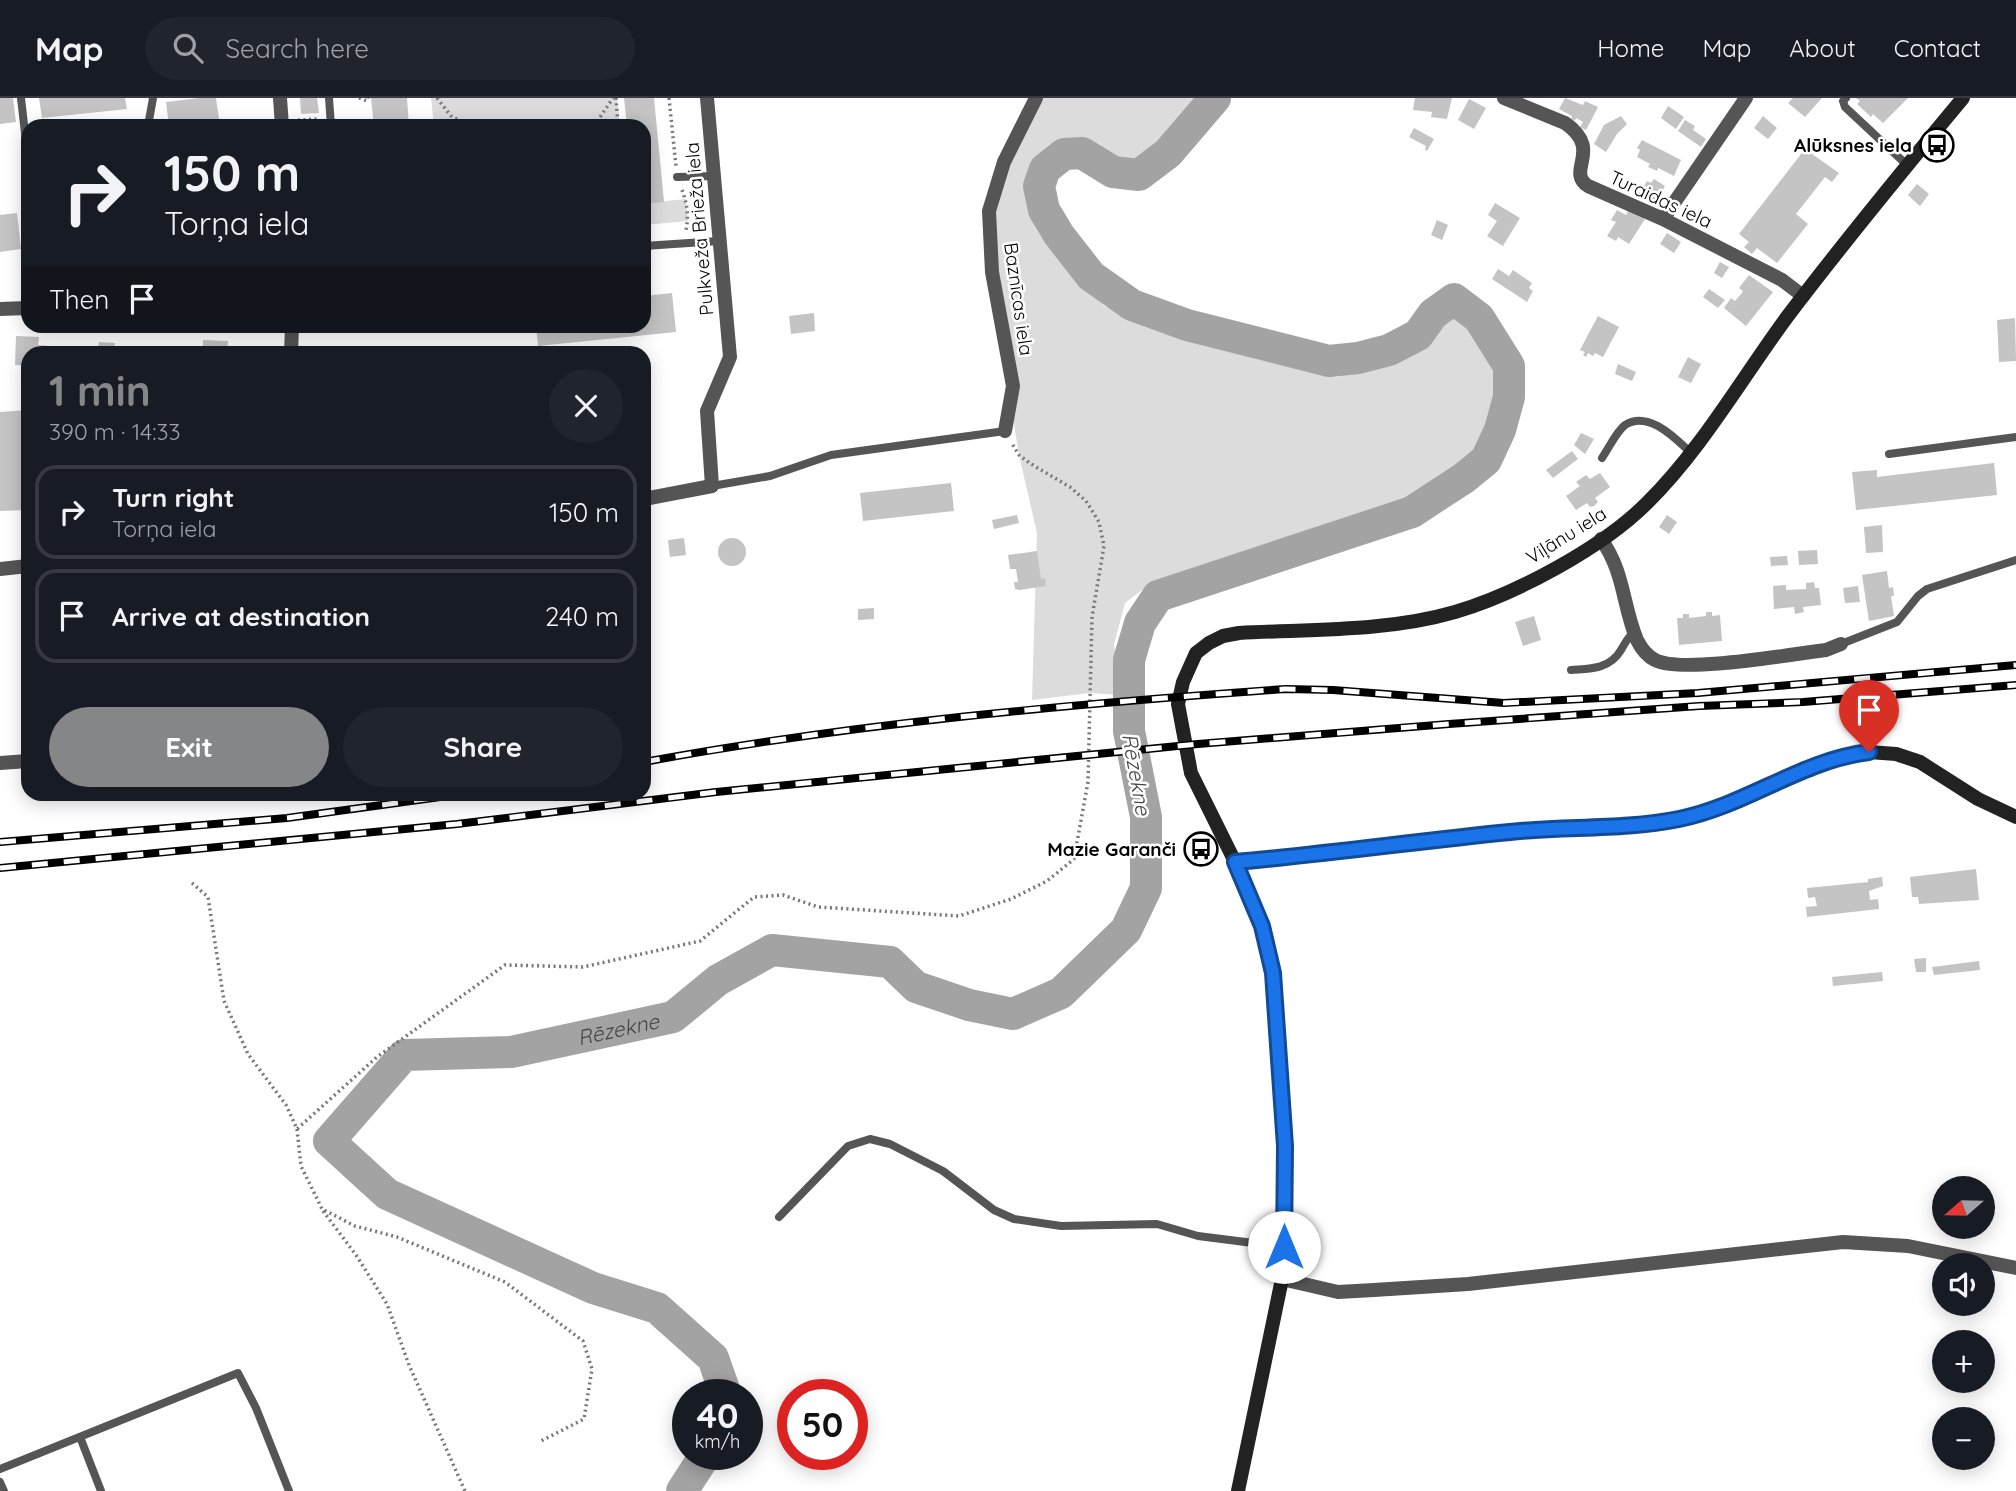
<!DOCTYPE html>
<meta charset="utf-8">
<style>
:root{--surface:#171b24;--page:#20242c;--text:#f1f3f6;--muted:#9ea1a6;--line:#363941;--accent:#858687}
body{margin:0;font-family:Quicksand,sans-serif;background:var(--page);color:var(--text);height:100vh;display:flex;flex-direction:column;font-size:26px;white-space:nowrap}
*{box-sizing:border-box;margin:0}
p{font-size:23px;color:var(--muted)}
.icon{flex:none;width:38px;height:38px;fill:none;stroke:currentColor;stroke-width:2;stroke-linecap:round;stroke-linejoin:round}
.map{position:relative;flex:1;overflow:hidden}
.side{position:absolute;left:21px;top:248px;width:630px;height:455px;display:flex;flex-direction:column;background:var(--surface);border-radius:21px;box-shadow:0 4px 18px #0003}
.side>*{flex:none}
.top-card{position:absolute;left:21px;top:21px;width:630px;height:214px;border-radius:21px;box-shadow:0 4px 18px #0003;background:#171b24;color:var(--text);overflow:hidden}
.needle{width:46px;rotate:250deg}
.fabs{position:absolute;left:1932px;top:1078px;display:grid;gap:14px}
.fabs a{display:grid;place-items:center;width:63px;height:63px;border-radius:50%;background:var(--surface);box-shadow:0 4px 18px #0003;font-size:35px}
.speed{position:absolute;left:672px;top:1281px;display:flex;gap:14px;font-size:35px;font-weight:700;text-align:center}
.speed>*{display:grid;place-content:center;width:91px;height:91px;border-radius:50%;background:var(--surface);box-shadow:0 4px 18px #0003;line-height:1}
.speed small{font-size:18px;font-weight:400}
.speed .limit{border:10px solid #d22;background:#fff;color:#111}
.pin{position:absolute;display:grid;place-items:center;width:60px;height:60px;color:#fff;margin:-72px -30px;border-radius:50% 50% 50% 0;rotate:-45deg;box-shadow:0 0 7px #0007}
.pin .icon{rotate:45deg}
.me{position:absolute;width:77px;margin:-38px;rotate:0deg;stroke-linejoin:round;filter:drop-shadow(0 0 5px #0008)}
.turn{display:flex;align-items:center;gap:24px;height:147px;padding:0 28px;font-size:32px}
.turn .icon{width:91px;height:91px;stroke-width:2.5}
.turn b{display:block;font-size:49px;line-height:60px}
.then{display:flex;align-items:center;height:66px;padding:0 28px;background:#0003;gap:14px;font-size:26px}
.round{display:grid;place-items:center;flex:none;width:74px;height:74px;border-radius:37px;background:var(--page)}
.summary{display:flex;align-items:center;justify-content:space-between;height:119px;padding:0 28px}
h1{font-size:42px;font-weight:800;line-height:52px;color:var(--accent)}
.action{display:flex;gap:14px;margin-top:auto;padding:14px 28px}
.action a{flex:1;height:80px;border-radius:42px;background:var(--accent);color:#fff;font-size:28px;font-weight:800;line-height:80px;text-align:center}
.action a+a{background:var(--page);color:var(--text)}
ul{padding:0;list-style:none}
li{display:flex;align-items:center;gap:21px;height:94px;margin:0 14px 10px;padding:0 14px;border:4px solid var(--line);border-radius:21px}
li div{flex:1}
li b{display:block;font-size:26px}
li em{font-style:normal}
header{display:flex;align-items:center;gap:42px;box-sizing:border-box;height:98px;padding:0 35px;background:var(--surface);border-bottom:2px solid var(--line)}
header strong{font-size:33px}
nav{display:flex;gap:38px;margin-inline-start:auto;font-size:24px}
.search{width:490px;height:63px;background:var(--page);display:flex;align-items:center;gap:18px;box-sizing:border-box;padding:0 24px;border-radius:38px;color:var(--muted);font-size:26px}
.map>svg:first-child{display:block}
.green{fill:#dcdcdc}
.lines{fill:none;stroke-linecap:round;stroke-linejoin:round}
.river{stroke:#a3a3a3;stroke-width:32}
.building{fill:#c4c4c4}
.path{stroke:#777;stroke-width:3.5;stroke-dasharray:2 3.5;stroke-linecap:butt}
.lane{stroke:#555;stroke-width:8}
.street{stroke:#555;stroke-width:14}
.secondary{stroke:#222;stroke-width:14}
.rail-casing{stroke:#000;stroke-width:8}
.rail{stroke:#fff;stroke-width:5;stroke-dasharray:16;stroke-linecap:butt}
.route-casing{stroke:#114b97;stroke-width:18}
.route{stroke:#1a73e8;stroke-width:12}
.labels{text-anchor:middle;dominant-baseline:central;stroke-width:5;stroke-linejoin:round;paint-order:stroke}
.poi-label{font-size:19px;font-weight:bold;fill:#000;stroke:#fff;text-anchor:end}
.street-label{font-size:19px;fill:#000;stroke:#fff}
.water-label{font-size:21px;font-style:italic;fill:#444;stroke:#fff}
</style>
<header>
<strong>Map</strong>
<div class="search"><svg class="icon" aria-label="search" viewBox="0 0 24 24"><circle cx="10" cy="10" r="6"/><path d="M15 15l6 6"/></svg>Search here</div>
<nav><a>Home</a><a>Map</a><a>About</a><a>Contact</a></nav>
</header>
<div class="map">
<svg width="2016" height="1393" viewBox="0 0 2016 1393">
<rect width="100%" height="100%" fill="#fff"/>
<path class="green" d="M431 0H617L620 28H434Z
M1037 0H1215L1168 55 1139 77 1083 43 1031 62 1030 109 1104 208 1256 261 1338 279 1425 245 1418 237 1454 201 1509 299 1464 380 1412 414 1151 485 1125 505 1114 546 1120 597 1090 595 1032 602 1037 435 1019 357 1010 302 989 113Z
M686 101 688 123 644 127V105Z"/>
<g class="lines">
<g class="river">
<path id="s1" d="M726 1297 713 1260 657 1210 593 1190 387 1096 329 1043 404 957 511 954 673 919 718 882 772 852 890 864 916 889 969 907 1013 916 1061 895 1126 832 1146 790V719L1129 633V562L1140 525 1158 498 1412 414 1464 380 1486 362 1500 332 1509 299V268L1479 220 1454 201 1433 216 1418 237 1389 252 1358 260 1329 263 1187 227 1132 207 1091 178 1059 137 1044 112 1039 88 1045 71 1064 56 1082 55 1113 74 1139 77 1168 55 1215 0"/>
<path d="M682 1393 706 1356"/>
</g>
</g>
<path class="building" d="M0 0H13L16 24 0 26Z
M39 0H125L127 11 42 20Z
M199 0H216L220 28H169L166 4Z
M300 0H317L319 15 301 16Z
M371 0H407L409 28H374Z
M624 0H654L664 104 644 106V28H627Z
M1415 0H1452L1447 21 1431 19 1432 14 1413 12Z
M1565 0 1583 7 1585 3 1598 9 1586 32 1580 29 1583 24 1576 20 1575 23 1571 21 1572 18 1559 11Z
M1793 0H1822L1805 19 1788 5Z
M1856 0H1908L1883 25 1873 16 1871 19 1857 6 1860 3Z
M1469 1 1486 10 1474 31 1458 22Z
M1668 8 1684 19 1676 31 1661 20Z
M1621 18 1627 26 1617 36 1606 54 1594 46 1604 27Z
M1763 18 1777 30 1768 41 1754 30Z
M1685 22 1695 28 1693 32 1706 41 1701 49 1678 33Z
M1414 30 1434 41 1427 53 1425 51 1426 48 1409 39Z
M1642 42 1681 62 1674 78 1658 70 1657 73 1648 69 1650 66 1637 59 1640 52 1637 50Z
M1805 51 1839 75 1832 84 1825 79 1796 116 1808 126 1777 165 1757 150 1752 156 1744 149 1749 144 1739 136Z
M1654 81 1665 88 1654 107 1635 97 1638 93 1640 95 1647 83 1651 85Z
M1917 86 1929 96 1920 108 1908 97Z
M1495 105 1520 120 1503 148 1487 138 1497 123 1488 117Z
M1629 111 1645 121 1629 146 1618 139 1616 143 1607 138 1616 124 1611 122 1617 112 1626 117Z
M17 115 21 151 0 154V117Z
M1437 122 1448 127 1442 142 1431 137Z
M1667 135 1681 144 1674 155 1660 146Z
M1720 164 1729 169 1722 180 1714 175Z
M1498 171 1509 178 1513 172 1532 185 1529 190 1533 193 1527 204 1492 181Z
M1749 177 1773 194 1746 228 1724 210 1731 200 1735 203 1741 196 1743 193 1739 190Z
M1709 191 1725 202 1718 210 1703 199Z
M672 195 676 234 538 248 536 228H644V198Z
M814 215 815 233 791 236 789 218Z
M1598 218 1619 229 1603 259 1595 255 1593 258 1588 255 1586 259 1583 257 1585 254 1580 252Z
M2015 220 2016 263 1999 264 1997 222Z
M16 238 39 239 38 247 49 248V256H28V268L15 267Z
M203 242 228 243 227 256H203Z
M99 244 115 245 114 256H82L83 249 98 250Z
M1688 259 1701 266 1691 285 1678 279Z
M1618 266 1636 274 1632 283 1615 276Z
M28 312V412L0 413V314Z
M1581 335 1594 341 1585 356 1574 347Z
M1572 353 1578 361 1553 380 1546 372Z
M1994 365 1997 397 1856 412 1852 374 1877 372V379Z
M1600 375 1610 389 1595 400 1598 404 1594 408 1590 409 1587 405 1576 412 1566 398 1580 388 1576 384 1586 377 1590 381Z
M951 385 954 413 863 423 860 395Z
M1017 417 1019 425 994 431 992 422Z
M1667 417 1677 424 1669 436 1659 429Z
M1882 427 1883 454 1866 455 1864 429Z
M718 454a14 14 0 1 1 28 0a14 14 0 1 1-28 0Z
M684 440 686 457 670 459 668 442Z
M1817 452 1818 466 1799 467 1798 453Z
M1037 453 1041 481 1045 480 1046 488 1020 492 1015 491 1014 484H1018L1016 471H1010L1008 457Z
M1787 458 1788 467 1771 468 1770 459Z
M1887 473 1889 490 1893 489 1894 498H1891L1894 518 1869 523 1862 477Z
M1814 484 1815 490H1819L1821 507 1803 509 1804 514 1795 516 1794 509 1774 511 1773 488 1786 487V492L1806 491V485Z
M1858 488 1860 504 1845 505 1843 490Z
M874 510V521L858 522V511Z
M1706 514H1712V518L1720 517 1722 543 1679 547 1677 520H1683V516H1689V520L1706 518Z
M1534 518 1541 542 1523 548 1515 524Z
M1976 771 1979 802 1919 806 1918 799H1912L1910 779Z
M1882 779 1883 788 1869 793 1870 802 1878 801 1879 811 1807 819 1806 809 1817 808 1815 799 1808 800 1807 790 1868 784V781Z
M1926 860V874H1916L1914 861Z
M1979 863 1980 872 1934 877 1932 869Z
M1882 874 1883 883 1833 888 1832 879Z"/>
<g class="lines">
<path class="path" d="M359 0 367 3 368 0
M437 0 451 18 469 28
M616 0 618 28
M669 0 676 68
M298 22 318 21
M594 28 613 0
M682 92C687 105 689 118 686 132
M192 785 208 799 224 903 248 956 286 1007 297 1031 377 959 505 867 583 869 700 843 754 799 783 797 818 809 959 818 1011 801 1047 783 1074 761 1088 684 1092 519 1104 448 1099 424 1086 403 1070 389 1031 366 1019 357 1011 344
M297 1031 301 1068 322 1111 355 1128 397 1139 505 1184 583 1243 592 1271 584 1321 539 1344
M323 1113 356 1157 387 1206 409 1267 465 1393"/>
<path class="lane" d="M21 0 26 44H28
M329 0 331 28
M1846 0 1843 3 1845 9 1907 67
M148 28 153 0
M677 79 715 78
M644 148 719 143
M1889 356 2016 339
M1602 360C1609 350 1616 334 1625 327 1648 312 1675 340 1690 354
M712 388 770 378 831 357 1005 333
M1841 546 1897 524 1918 498 1927 491 2016 462
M1571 572C1590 571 1610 571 1621 552 1625 545 1628 539 1634 534
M779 1119 848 1048 870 1041 890 1046 943 1073 994 1112 1014 1121 1061 1128 1157 1126 1198 1138 1285 1149
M80 1339 101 1393
M0 1371 238 1275 256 1310 289 1393
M0 1384 4 1393"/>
<path class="street" d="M280 0 282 28
M1504 0 1565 25C1604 52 1565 73 1588 88L1663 121 1782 182 1803 198
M1663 121 1746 0
M0 211 28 210
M291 256 292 228
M1005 333 1013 288 992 174 989 113 1004 64 1036 0
M644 401 712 388 707 313 730 259 707 0
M1601 441C1625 475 1622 506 1637 542 1641 550 1647 558 1655 562 1682 576 1792 556 1826 552L1841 546
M0 471 28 468
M0 665 28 663
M1282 1181 1338 1194 1374 1192 1468 1186 1843 1144 1908 1148 2016 1170"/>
<path class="secondary" d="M1235 764 1327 756 1513 733 1658 725 1700 717 1739 703 1830 662 1849 657 1869 654 1896 656 1920 664 1978 701 2016 719
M1238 1393 1282 1181 1285 1149V1047L1274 875 1262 828 1245 784 1191 675 1178 606 1183 584 1196 555 1209 545 1223 538 1239 535C1310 531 1386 534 1455 514 1516 496 1602 450 1647 405 1701 352 1742 280 1787 219 1844 144 1903 72 1963 0"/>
<defs>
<path id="rail" d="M644 664C856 625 1071 606 1286 591L1333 592 1504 605 1698 595 2016 567
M0 744 287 720 462 696
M0 770 457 726 716 694 1198 646 1449 626 1699 608 1803 604 2016 587"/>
</defs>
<use href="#rail" class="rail-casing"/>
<use href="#rail" class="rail"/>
</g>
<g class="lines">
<defs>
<path id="route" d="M1284 1149 1285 1048 1273 875 1262 828 1235 764C1327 756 1418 743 1510 734 1566 728 1624 732 1679 721 1745 708 1802 662 1869 654"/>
</defs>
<use href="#route" class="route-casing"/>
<use href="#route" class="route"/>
</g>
<defs>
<symbol id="bus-ring" viewBox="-11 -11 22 22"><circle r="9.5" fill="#fff" stroke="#000" stroke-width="1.5"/><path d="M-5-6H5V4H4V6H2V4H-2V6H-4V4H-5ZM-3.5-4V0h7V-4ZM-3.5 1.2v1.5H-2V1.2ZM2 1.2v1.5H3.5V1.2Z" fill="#000"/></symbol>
</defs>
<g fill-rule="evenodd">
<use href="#bus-ring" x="1918" y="28" width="38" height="38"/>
<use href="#bus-ring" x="1182" y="732" width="38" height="38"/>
</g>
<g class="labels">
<g class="poi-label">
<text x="1912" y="47">Alūksnes iela</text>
<text x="1176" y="751">Mazie Garanči</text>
</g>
<g class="street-label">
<text transform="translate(1661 101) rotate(25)">Turaidas iela</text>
<text transform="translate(699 131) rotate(-95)">Pulkveža Brieža iela</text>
<text transform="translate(1019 201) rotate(82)">Baznīcas iela</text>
<text transform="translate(1566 437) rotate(-32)">Viļānu iela</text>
</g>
<g class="water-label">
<text transform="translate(1137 676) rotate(80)">Rēzekne</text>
<text stroke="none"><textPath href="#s1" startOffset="817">Rēzekne</textPath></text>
</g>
</g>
</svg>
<div class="fabs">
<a><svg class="needle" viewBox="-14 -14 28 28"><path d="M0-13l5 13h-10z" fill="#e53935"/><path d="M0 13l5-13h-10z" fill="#9ea1a6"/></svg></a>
<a><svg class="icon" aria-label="sound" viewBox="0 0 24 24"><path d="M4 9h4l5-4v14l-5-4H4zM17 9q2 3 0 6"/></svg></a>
<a>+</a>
<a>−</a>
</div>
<div class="speed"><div>40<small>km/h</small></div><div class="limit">50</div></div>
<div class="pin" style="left:1869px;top:654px;background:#d93025"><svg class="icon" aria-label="arrive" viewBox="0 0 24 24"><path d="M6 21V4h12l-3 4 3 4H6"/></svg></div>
<svg class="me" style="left:1284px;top:1149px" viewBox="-20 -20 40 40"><circle r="19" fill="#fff"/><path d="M0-13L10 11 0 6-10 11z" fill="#1a73e8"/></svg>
<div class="top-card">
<div class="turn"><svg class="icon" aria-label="right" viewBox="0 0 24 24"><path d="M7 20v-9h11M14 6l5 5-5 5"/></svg><div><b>150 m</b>Torņa iela</div></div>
<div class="then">Then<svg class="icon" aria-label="arrive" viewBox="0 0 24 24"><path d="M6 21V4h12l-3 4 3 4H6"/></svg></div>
</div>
<section class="side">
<div class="summary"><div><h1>1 min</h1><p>390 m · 14:33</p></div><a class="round"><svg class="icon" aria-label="close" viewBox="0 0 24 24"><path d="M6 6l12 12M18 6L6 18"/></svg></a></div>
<ul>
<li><svg class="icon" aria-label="right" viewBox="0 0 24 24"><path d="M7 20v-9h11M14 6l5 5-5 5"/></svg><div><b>Turn right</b><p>Torņa iela</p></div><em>150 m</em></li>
<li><svg class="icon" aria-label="arrive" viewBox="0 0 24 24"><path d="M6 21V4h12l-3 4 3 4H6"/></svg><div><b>Arrive at destination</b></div><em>240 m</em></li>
</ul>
<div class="action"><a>Exit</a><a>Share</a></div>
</section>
</div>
